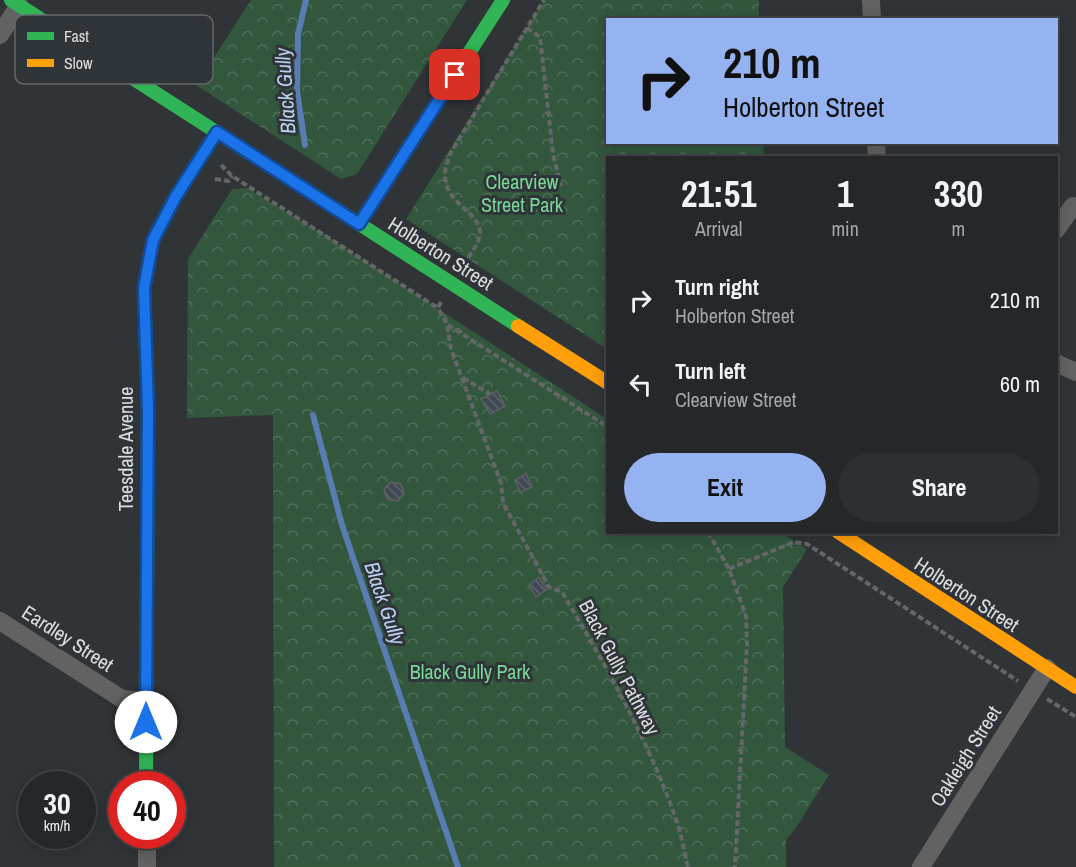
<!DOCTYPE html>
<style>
:root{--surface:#252729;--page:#2d2f31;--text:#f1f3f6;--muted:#a3a5a8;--line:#424446;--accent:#95b2f1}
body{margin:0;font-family:"Archivo Narrow",sans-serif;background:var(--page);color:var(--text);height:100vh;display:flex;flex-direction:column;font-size:22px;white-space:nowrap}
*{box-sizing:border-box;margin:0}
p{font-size:20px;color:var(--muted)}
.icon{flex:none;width:33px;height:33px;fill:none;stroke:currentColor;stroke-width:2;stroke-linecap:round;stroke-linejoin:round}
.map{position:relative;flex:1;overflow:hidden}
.panel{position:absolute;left:606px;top:156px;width:452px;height:378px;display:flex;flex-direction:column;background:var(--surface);border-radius:0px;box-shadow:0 3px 15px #0003,0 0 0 2px var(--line)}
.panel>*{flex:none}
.guide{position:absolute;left:606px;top:18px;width:452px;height:126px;border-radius:0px;box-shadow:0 3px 15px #0003,0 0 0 2px var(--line);background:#95b2f1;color:#111;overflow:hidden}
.speed{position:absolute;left:18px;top:771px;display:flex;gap:12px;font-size:30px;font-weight:700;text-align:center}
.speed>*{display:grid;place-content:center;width:78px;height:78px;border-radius:50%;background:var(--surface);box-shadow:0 3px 15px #0003,0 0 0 2px var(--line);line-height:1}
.speed small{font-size:15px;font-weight:400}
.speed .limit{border:9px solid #d22;background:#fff;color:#111}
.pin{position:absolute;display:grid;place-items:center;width:51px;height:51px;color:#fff;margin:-26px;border-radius:12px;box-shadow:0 3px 9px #0006}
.me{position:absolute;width:66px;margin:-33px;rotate:0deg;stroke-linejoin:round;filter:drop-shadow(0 0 4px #0008)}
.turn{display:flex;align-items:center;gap:21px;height:126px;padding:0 18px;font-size:27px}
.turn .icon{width:78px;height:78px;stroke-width:2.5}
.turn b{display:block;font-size:42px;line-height:51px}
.eta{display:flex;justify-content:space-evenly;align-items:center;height:102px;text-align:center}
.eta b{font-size:36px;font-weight:700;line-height:42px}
.cta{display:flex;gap:12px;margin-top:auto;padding:12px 18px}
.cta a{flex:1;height:69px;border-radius:36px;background:var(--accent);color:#111;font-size:24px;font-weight:700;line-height:69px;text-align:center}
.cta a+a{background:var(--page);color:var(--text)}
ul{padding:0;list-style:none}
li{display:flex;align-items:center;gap:18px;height:84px;padding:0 18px}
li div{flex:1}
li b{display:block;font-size:22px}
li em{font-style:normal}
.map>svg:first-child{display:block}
.park{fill:url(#park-crowns)}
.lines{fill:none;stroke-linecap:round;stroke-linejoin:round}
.stream{stroke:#5a7cb2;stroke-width:6}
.building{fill:url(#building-back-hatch);stroke:#5e6062;stroke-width:1.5}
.path{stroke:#666667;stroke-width:4;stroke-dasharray:6 3;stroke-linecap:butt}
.street{stroke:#626262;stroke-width:18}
.fast{stroke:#30b455;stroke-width:14}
.slow{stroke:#ff9f0a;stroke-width:14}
.route-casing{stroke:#114b97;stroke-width:15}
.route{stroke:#1a73e8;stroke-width:10}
.labels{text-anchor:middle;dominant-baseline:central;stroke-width:6;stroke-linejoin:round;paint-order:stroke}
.park-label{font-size:20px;fill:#7ad896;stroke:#2f3439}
.street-label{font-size:20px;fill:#dbdee1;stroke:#2f3439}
.water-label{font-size:21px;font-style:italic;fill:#bbd1f2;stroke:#2f3439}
.key{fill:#2f3439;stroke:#63676b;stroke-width:1.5}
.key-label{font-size:16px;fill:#dbdee1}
</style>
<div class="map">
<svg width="1076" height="867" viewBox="0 0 1076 867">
<defs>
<pattern id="park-crowns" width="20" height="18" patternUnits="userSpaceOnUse" patternTransform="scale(1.5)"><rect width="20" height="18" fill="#32573d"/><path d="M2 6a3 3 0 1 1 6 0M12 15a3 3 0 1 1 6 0" fill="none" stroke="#4f6f59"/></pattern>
<pattern id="building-back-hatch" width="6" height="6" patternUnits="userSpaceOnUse" patternTransform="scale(1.5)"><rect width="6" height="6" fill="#404953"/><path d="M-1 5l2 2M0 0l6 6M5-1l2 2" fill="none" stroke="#5b636b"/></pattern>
</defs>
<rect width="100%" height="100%" fill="#313437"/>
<path class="park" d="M251 0H467L357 174 341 179 196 85Z
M544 0H759V19L608 20V142L763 143 764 157 608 158 607 349 406 219Z
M247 188 322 233 607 419 608 532 781 533 807 549 783 587 785 747 829 775 797 826 786 840V867H274L273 415 187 418 188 259 232 189Z"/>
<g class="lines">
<path class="stream" d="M305 145 297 91 298 34 306 0
M313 415 342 525 458 867"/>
</g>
<path class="building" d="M497 391 505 406 490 414 481 399Z
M526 474 532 487 520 492 515 480Z
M391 482 401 484 404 493 398 501 387 499 384 489Z
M539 578 547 589 536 597 529 585Z"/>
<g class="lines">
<path class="path" d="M527 28 540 37 553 154 561 186
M19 36 43 51
M221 165 232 176 438 308
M215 179 229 181 232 176
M463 265C469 256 480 243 480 232 478 210 444 204 445 173 445 167 448 160 450 154L544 0
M441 302 438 308 447 324 451 349 501 483 503 503 549 587 562 592C606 666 649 741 677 822 682 837 684 852 688 867
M448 325 608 427
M463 378 490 394
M708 532 729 569 746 616 747 644 735 867
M729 569 794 542 807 544 1018 681
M1047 699 1076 717"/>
<path class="street" d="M871 0 872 20
M0 35 19 5
M876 142 877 158
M1056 230 1073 206
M1056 363 1076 372
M0 621 122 699 146 701
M147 836V867
M921 867 1047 668"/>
<path class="fast" d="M11 0 518 326
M460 67 503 0
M146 784 148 410 144 288 153 240 176 196 217 132"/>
<path class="slow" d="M359 224 460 67
M518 326 608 383
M838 532 1076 687"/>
</g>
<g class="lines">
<defs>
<path id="route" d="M146 722 148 410 144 288 153 240 176 196 217 132 359 224 455 75"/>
</defs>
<use href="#route" class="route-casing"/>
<use href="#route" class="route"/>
</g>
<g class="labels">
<g class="park-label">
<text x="522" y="181">Clearview<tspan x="522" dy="23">Street Park</tspan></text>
<text x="470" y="671">Black Gully Park</text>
</g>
<g class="street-label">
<text transform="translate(441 253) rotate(32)">Holberton Street</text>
<text transform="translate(125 449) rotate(-90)">Teesdale Avenue</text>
<text transform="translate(967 594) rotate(33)">Holberton Street</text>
<text transform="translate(68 638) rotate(33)">Eardley Street</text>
<text transform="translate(620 667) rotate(62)">Black Gully Pathway</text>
<text transform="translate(965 756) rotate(-58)">Oakleigh Street</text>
</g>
<g class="water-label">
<text transform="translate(285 91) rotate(-94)">Black Gully</text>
<text transform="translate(385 603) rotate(71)">Black Gully</text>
</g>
</g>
<rect x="15" y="15" width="198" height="69" rx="9" class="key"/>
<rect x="27" y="32" width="27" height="8" fill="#30b455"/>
<rect x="27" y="59" width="27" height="8" fill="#ff9f0a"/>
<g class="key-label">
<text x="64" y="42">Fast</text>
<text x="64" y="69">Slow</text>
</g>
</svg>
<div class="speed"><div>30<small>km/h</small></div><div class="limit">40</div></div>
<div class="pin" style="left:455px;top:75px;background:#d93025"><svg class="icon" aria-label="arrive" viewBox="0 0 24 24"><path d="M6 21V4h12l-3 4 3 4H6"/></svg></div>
<svg class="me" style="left:146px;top:722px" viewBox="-20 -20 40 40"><circle r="19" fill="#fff"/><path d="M0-13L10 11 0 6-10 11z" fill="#1a73e8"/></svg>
<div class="guide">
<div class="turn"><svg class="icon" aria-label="right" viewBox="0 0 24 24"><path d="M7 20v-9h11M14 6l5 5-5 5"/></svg><div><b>210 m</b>Holberton Street</div></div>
</div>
<section class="panel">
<div class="eta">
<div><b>21:51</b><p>Arrival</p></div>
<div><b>1</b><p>min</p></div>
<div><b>330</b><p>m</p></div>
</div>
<ul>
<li><svg class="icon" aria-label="right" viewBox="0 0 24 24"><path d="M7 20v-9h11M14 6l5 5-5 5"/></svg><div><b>Turn right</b><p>Holberton Street</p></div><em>210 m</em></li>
<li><svg class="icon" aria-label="left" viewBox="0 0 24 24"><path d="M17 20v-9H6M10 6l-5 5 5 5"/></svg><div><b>Turn left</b><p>Clearview Street</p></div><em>60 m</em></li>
</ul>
<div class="cta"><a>Exit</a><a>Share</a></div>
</section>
</div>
